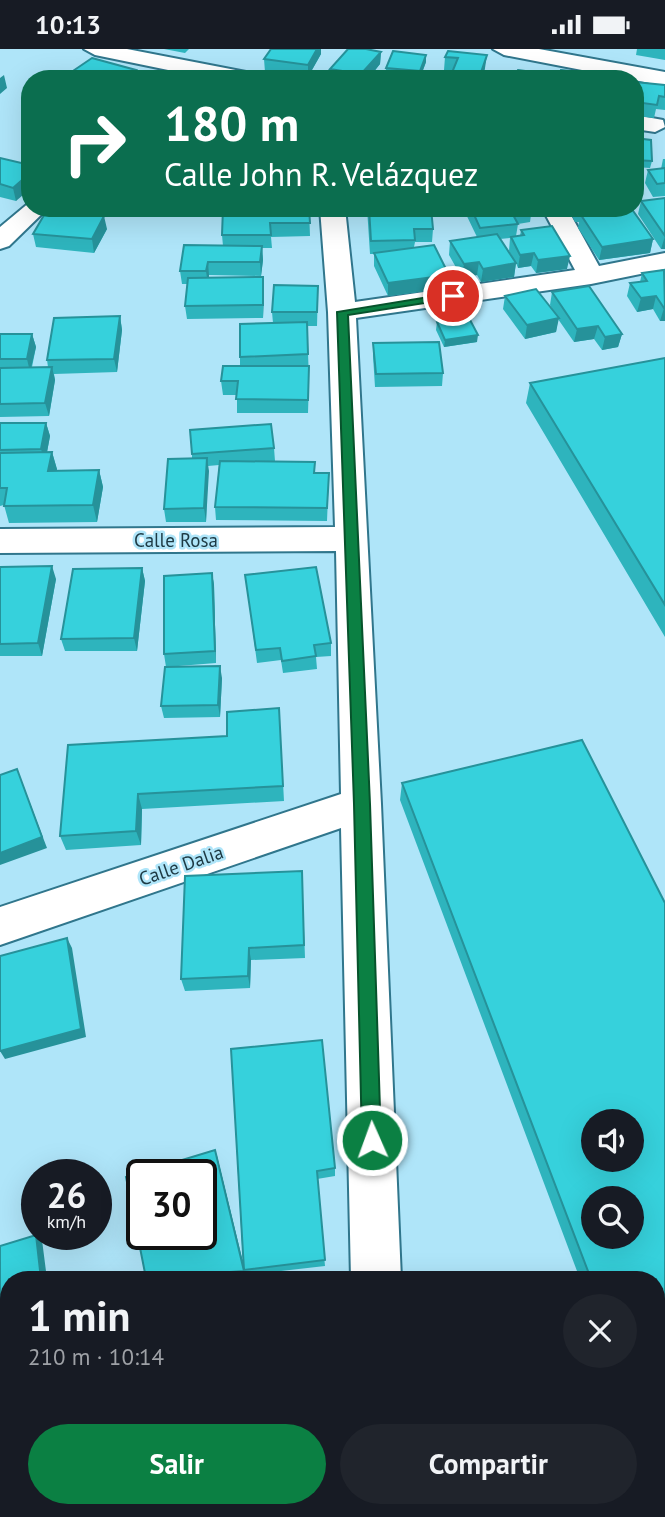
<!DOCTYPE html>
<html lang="es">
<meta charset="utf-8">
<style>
:root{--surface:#171b24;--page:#20242c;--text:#f1f3f6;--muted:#9ea1a6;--accent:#0b8043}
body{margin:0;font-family:"PT Sans",sans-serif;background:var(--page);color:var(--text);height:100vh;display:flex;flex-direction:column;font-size:26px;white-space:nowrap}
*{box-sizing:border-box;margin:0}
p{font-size:23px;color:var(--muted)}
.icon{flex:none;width:38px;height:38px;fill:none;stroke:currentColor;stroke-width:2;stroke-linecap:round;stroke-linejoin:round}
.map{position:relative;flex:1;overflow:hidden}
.sheet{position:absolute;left:0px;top:1222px;width:665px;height:247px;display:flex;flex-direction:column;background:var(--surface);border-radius:28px 28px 0 0;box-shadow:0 7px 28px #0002}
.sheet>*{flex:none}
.banner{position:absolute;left:21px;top:21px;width:623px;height:147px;border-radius:28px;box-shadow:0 7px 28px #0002;background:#0b6e4f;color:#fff;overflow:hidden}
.buttons{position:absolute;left:581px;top:1060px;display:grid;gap:14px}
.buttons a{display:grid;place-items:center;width:63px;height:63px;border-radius:50%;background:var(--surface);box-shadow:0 7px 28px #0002;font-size:35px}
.speed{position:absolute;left:21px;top:1110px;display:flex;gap:14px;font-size:35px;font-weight:700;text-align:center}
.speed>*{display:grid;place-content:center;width:91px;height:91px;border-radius:50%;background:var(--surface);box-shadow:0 7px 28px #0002;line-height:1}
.speed small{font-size:18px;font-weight:400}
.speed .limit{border:4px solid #111;border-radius:10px;background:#fff;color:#111}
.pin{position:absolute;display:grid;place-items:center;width:60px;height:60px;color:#fff;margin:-30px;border:4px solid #fff;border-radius:50%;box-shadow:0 2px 7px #0007}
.me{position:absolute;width:77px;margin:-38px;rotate:358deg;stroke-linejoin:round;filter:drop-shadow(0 0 5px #0008)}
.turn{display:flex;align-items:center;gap:24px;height:147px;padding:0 28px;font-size:32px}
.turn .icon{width:91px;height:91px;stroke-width:2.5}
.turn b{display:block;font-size:49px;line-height:60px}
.round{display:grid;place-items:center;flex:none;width:74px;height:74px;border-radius:37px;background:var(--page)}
.headline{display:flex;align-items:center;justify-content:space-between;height:119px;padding:0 28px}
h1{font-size:42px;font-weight:700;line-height:52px}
.primary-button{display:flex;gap:14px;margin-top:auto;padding:14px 28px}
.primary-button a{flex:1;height:80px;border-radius:42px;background:var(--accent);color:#fff;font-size:28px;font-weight:700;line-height:80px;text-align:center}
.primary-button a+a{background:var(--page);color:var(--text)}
.status{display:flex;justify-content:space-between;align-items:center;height:49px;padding:0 35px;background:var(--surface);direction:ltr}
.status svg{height:19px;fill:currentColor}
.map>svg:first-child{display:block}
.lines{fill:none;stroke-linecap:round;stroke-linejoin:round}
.minor-casing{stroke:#30768c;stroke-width:4}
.minor{fill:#fff;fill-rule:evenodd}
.wall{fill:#2eb4bd;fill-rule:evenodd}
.shaded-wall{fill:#26929a}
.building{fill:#36d1dc;stroke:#26929a;stroke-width:2;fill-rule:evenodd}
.route{fill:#0b8043;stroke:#07532c;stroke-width:2}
.labels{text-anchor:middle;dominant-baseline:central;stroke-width:5;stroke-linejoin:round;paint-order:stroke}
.street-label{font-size:19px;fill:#1d3943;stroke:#afe5f9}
</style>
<div class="status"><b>10:13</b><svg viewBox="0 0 49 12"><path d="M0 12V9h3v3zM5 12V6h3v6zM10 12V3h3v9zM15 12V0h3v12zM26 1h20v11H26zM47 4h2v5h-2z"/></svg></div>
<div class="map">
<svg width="665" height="1468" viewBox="0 0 665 1468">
<rect width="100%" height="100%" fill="#afe5f9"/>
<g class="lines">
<defs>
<path id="minor" d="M84 0H127L246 23 257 30H212L95 6Z
M493 0H539L665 23V37L504 6Z
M635 66 663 71 665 78 655 83 635 80Z
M30 153V159H48L9 197 0 200V178Z
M320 159H345L355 253 575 221 542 159H567L599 217 665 204V220L591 235 356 269 381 755 401 1230H351L341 779 0 896V858L341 745 336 502 0 504V480L335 478 328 263Z
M9 1314V1366L0 1368V1316Z
M362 1460H418V1468H362Z"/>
</defs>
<use href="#minor" class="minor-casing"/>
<use href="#minor" class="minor"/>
</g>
<path class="wall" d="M164 0H189L185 4Z
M271 0H321V5L308 28 265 23 264 10Z
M637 0H665V11L636 6Z
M448 2 485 19 482 30H451L453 22 444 21 445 8Z
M381 3 380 15 368 30H330V20Z
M426 13 420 29 386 26V19Z
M635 33 665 36V61L656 60 654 69 635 67Z
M635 89 652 112 650 119 635 118Z
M0 109 30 116 16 152 0 148Z
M663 110H665V147L653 148 645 134 648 121 661 120Z
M635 132 638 137 635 149Z
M665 149V200H661L638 165 641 152Z
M309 159 310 187 271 188 272 199H262L263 211 261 227 209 226V229L264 241 263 269 187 270 185 257 187 235H182L180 222 223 197 222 186Z
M367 159H431L433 180 432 193H415L414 198 449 226 448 239 388 247 374 217V205H370Z
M463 159H532L530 173 518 175 516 187H520L521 181 567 220 536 224 531 217 518 219 516 214 514 228 481 233 477 226 462 229 449 206 450 192 477 188ZM510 189 509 202 516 214 500 190Z
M568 159H631L653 190 650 204 599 211 578 179 579 173H575Z
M107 180 94 204 36 198 33 185Z
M665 222V272H660L653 260 637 263 627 247 630 234 640 233 642 224Z
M318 237 317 277H307L309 331 308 364H237V346H223L221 332 240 317V308L273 274 272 263Z
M552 243 622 285 618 298 602 301 594 290 574 293 558 270 556 283 525 290 503 260 505 247 556 267 550 256Z
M120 267 122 281 117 323 54 325 55 331 49 367 0 368V285H32L36 298 32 318H48L47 311Z
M437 273 477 293 444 298 436 281Z
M373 294 443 324 442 337 375 338 373 307Z
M665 309V588L526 354 530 334Z
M0 374H46L50 387 47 403H52L57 421H99L103 438 97 473 9 474 4 456 0 457Z
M274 399 275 412 315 424H329L327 472 216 471 215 458 219 416 208 417 206 473H166L164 460 192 410V405Z
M0 518 56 530 42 607H0Z
M142 519 145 532 137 602H65L61 590Z
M212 524 214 536 216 614 166 618 164 605Z
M247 538 331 594V607L316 608 317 620 283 624 281 611 257 614Z
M222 629 220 668 164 669 161 657Z
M279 659 284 752 142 760 141 796 66 801 60 787 227 687Z
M402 734 656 1230H580L400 751Z
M302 822 305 909 251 911 250 939 185 942 181 930Z
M231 1000 335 1119V1127L317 1130 325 1217 246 1226 194 1230H147L146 1229 217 1107 243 1215Z"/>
<path class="shaded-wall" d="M317 0H321V5L308 28V16Z
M381 3 380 15 368 30H361V25Z
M426 6V13L420 29V22Z
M487 6 485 19 482 30H479Z
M136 21 137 30H124Z
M4 26 7 39 0 45V29Z
M30 124V140L16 152 13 139Z
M104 167 107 180 94 204 92 190Z
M665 187V200H661Z
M653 190 650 204 599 211 602 198Z
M262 197 263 211 261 227 260 213Z
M534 204 531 217 518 219 520 206Z
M570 207 567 220 536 224 538 211Z
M208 213 209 226 208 236 206 222Z
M479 213 477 226 462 229 464 215Z
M516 214 514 228 481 233 483 220Z
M449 226 448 239 388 247V234Z
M263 228 264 241 263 269Z
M656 247 653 260 637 263 641 249Z
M664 259H665V272H660Z
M120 267 122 281 117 323 114 310Z
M559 269 556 283 525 290 527 276Z
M598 277 594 290 574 293 577 280Z
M32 285 36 298 30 323 27 310Z
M622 285 618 298 602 301 605 288Z
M478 286 477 293 444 298 445 291Z
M52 318 55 331 49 367 45 354Z
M46 374 50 387 45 414 41 400Z
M52 403 57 420 53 439 48 422Z
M207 409 209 422 206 473 204 459Z
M99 421 103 438 97 473 93 456Z
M52 517 56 530 42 607 38 594Z
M142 519 145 532 137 602 134 589Z
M212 524 214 536 216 614 215 602Z
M220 617 222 629 220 668 218 656Z
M17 720 47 799 0 816V804Z
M138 745 142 760 141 796 136 782Z
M67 889 72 899 86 988 5 1010 0 1002Z
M249 899 251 911 250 939 248 927Z
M215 1101 217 1107 245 1221H244Z
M36 1186 42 1191 47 1230H41Z
M9 1282V1288L0 1290V1285Z
M130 1460H137V1468H131Z"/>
<path class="building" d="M271 0H317L308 16 264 10Z
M348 0H366L381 3 361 25 330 20Z
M393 2 426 6 420 22 386 19Z
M448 2 487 6 479 29 451 26 458 9 445 8Z
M92 9 136 21 124 30H68L64 28Z
M518 21 548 25 546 30H514Z
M561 21 598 25 597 30H559Z
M198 26 216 30H194Z
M635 33 665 36V48L659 47 657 56 635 53Z
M635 89 651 91 652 112 635 111Z
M0 109 30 116V124L13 139 0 135Z
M665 119V134L657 135 648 121Z
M665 149V187L641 152Z
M223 159H309L310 174H270L271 186H222Z
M369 159H431L433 180H414L415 191 371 192Z
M471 159H532V160L511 162 518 175 480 179Z
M630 159H631L653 190 602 198 581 166Z
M47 161 104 167 92 190 33 185Z
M552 177 570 207 538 211 534 204 520 206 511 188 524 186 521 181Z
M497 185 516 214 483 220 479 213 464 215 450 192Z
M184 196 262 197 260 213H208L206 222H180Z
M434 196 449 226 388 234 374 204Z
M664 221 665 259H664L656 247 641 249 630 234 647 232 642 224Z
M263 228V256L185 257 188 229Z
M274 236 318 237 317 263H272Z
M589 237 622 285 605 288 598 277 577 280 552 243Z
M536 240 559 269 527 276 505 247Z
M120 267 114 310 47 311 54 269Z
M469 269 478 286 445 291 437 273Z
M307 273 308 305 240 308V275Z
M0 285H32L27 310H0Z
M439 293 443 324 376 325 373 294Z
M665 309V556L530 334Z
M223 317H309L308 351 236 350 238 332H221Z
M52 318 45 354 0 355V319Z
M0 374H46L41 400 0 401Z
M271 375 274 399 192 405 190 381Z
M52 403 48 422 99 421 93 456 4 457 7 439H0V404Z
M207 409 204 459 164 460 168 410Z
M220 412 315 413 314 424H329L327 459 215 458Z
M52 517 38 594 0 595V518Z
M316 518 331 594 314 596 316 607 282 612 280 599 256 601 245 526Z
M142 519 134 589 61 590 73 520Z
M212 524 215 602 164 605V527Z
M220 617 218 656 161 657 165 618Z
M279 659 283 737 138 745 136 782 60 787 68 696 227 687V663Z
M582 691 665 854V1397L656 1400V1230H591L402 734ZM593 1073H632V1111H593ZM593 1150H632V1188H593Z
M17 720 42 788 0 804V726Z
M302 822 304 896 249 899 248 927 181 930 185 827Z
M67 889 81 980 0 1002V907Z
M322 991 335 1119 317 1122 325 1211 244 1221 231 1000Z
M215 1101 244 1222 146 1229 126 1128ZM142 1125H201V1185H142Z
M36 1186 41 1230H9V1282L0 1285V1197Z
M9 1408V1460H130L131 1468H4L0 1439V1410Z"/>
<path class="route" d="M453 244 457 245V249L348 266 370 755 381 1091 379 1097 372 1100 365 1097 362 1091 354 755 337 263Z"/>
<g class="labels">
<g class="street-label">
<text x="176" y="491">Calle Rosa</text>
<text transform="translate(181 816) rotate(-19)">Calle Dalia</text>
</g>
</g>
</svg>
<div class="buttons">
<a><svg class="icon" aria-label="sound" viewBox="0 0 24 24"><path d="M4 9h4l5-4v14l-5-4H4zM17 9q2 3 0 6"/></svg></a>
<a><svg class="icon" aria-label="search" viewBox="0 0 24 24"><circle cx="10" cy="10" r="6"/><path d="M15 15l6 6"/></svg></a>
</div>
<div class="speed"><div>26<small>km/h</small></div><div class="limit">30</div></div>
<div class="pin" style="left:453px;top:247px;background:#d93025"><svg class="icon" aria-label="arrive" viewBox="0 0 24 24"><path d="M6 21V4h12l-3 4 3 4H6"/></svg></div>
<svg class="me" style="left:372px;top:1091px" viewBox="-20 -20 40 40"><circle r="17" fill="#0b8043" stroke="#fff" stroke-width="3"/><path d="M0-11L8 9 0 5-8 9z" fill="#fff"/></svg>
<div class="banner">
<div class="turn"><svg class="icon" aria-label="right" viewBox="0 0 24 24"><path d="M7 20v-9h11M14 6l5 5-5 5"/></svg><div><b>180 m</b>Calle John R. Velázquez</div></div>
</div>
<section class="sheet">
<div class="headline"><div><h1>1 min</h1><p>210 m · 10:14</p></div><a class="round"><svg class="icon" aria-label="close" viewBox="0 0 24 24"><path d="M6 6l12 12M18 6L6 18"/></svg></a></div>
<div class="primary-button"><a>Salir</a><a>Compartir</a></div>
</section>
</div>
